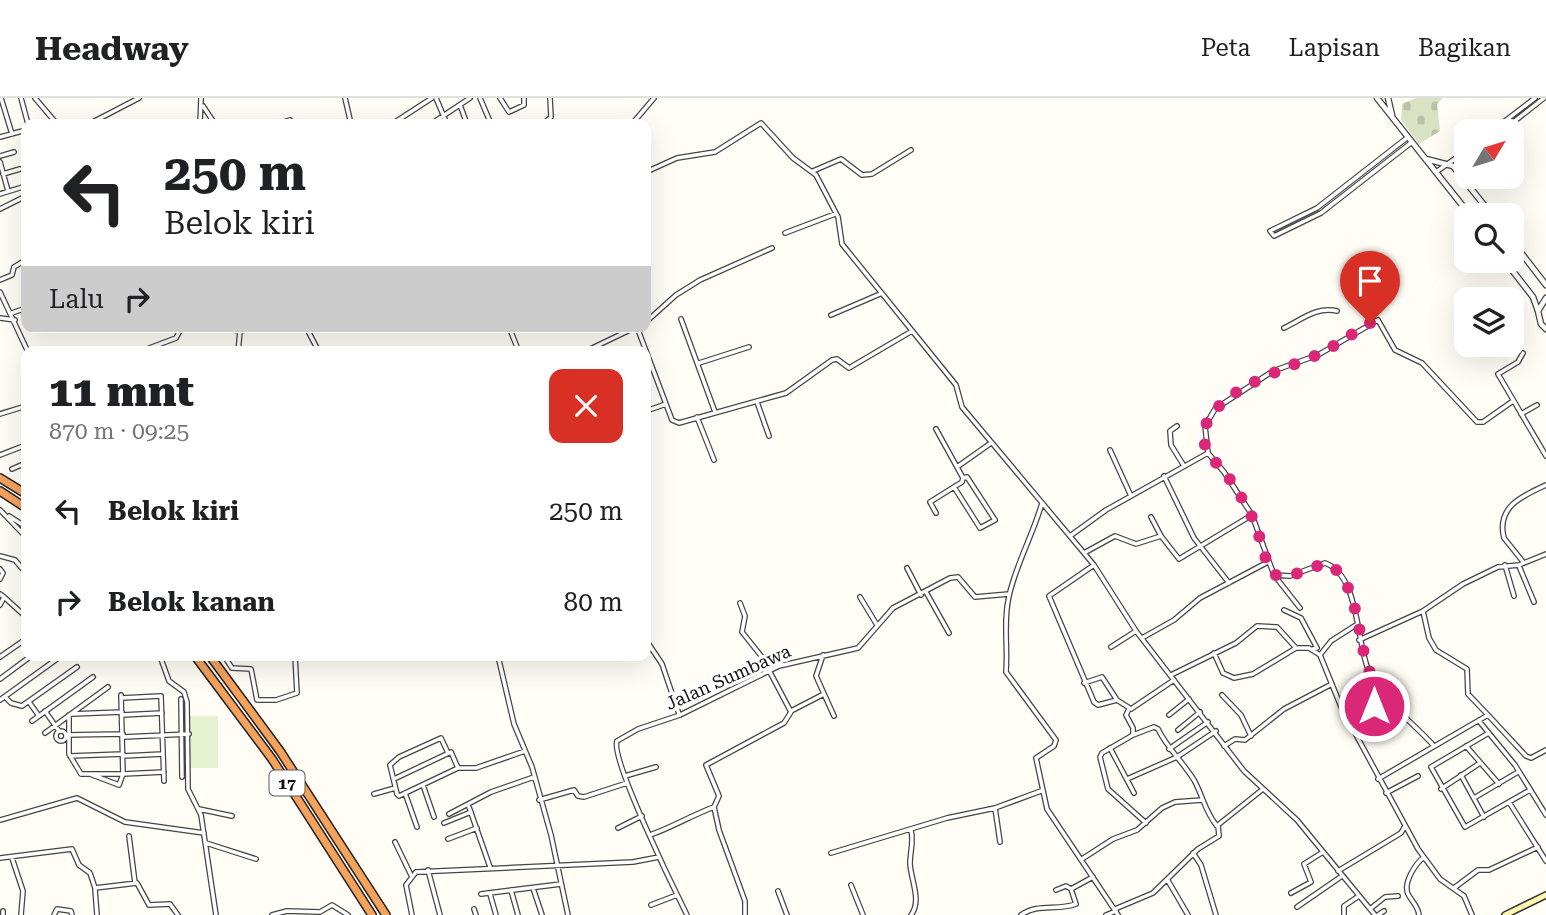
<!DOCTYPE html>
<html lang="id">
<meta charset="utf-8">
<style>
:root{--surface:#fff;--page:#f2f2f2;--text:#202124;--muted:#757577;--line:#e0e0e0}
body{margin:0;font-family:"Roboto Serif",serif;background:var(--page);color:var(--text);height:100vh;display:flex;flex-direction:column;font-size:26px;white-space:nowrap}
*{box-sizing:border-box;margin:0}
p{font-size:23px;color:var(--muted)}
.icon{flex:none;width:38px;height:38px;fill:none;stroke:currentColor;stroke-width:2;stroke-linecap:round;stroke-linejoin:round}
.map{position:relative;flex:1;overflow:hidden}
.panel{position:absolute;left:21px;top:248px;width:630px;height:315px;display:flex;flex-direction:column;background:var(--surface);border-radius:14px;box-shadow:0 7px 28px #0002}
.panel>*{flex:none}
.top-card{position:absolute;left:21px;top:21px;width:630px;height:214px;border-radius:14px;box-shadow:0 7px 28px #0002;background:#fff;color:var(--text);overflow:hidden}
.needle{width:46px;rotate:52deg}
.tools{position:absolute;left:1454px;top:21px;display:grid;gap:14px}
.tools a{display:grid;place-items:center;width:70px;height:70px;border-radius:14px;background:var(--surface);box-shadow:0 7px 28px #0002;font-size:35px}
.pin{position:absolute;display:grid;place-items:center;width:60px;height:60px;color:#fff;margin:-72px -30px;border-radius:50% 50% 50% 0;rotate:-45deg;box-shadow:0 0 7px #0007}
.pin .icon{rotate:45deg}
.me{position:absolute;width:77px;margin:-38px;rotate:0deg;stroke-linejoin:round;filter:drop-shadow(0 0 5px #0008)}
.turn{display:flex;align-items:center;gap:24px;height:147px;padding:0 28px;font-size:32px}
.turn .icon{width:91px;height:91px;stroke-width:2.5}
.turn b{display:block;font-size:49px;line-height:60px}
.then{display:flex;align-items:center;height:66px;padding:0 28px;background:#0003;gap:14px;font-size:26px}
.round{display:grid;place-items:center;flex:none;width:74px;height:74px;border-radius:14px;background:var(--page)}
.head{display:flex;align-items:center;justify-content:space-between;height:119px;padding:0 28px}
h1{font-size:42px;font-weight:800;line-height:52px}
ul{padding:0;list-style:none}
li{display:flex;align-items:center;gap:21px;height:91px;padding:0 28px}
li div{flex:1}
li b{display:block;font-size:26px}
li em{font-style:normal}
header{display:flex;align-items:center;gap:42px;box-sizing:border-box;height:98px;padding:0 35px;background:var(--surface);border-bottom:2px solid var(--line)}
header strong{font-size:33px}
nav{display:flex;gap:38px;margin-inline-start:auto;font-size:24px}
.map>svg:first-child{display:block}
.cemetery{fill:url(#cemetery-stones)}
.pitch{fill:#e6f2cf}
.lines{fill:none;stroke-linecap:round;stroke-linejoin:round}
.minor-casing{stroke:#444;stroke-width:6}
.tertiary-casing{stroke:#444;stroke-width:7}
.secondary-casing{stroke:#333;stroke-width:8}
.motorway-casing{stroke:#222;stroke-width:10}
.minor{stroke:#fff;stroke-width:3.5}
.tertiary{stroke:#fff;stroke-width:4.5}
.secondary{stroke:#fff6b0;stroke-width:5}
.motorway{stroke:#f5a25d;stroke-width:7}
.route{stroke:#db2777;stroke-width:12;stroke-dasharray:0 21.6}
.labels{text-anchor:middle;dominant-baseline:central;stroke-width:7;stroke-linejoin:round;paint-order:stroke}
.shield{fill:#fff;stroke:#585858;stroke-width:2}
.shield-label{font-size:16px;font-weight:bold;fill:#111}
.street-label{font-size:18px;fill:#111;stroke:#fff}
</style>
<header>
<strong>Headway</strong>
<nav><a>Peta</a><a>Lapisan</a><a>Bagikan</a></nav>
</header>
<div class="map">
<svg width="1546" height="817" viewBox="0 0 1546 817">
<defs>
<pattern id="cemetery-stones" width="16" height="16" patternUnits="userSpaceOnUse" patternTransform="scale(1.75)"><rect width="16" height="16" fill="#d9e3c4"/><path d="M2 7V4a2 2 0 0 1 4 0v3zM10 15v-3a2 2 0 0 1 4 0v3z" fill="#b9c2a7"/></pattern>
</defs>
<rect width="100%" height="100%" fill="#fffdf5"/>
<path class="cemetery" d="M1416 0H1443L1437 6 1440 33 1419 46 1401 22 1402 6Z"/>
<path class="pitch" d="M190 618H218V670H189Z"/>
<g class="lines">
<defs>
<path id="minor" d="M1 0 12 36
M21 0 28 26
M35 0 57 26
M345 0 351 26
M436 0 447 26
M480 0 491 26
M500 0 509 14 524 7V0
M460 7 467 26
M203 8 215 26
M89 26 139 0
M200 26 201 0
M277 26 290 22
M392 26 432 0
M431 26 470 0
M543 26 551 19 550 0
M632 26 654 0
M1492 33 1535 0
M1502 33 1544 0
M0 39 26 32
M1408 39 1317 110 1270 133 1274 138 1321 115 1412 44
M0 58 14 54
M0 64 8 93
M1457 71 1466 62
M813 73 841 61 862 77 872 76 911 52
M646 74 677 60 715 54 761 25 793 60 816 77 838 119 842 146 956 287 962 309 1094 467 1136 533 1244 673 1297 722 1375 817
M1436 74 1466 53
M3 76 20 71
M0 96 26 88
M0 111 26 98
M785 135 835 116
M0 182 12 177 14 169 24 163
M0 194 28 254
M12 215 26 210
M831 217 880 196
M0 220 15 222
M681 221 715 314
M646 224 676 197 700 182 772 150
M212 229 240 233 258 229
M306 229 319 254
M509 229 519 254
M637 229 666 306
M1284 230C1301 222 1317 208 1337 213
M139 254 176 240 182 229
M238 254 240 233
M584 254 636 229
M1523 255 1518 264 1498 276 1546 358
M699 265 749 249
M757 304 769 338
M646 313 666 306 672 322 679 325 786 295 832 262 837 261 849 270 912 233
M0 316 26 308
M1521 316 1537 307
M697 319 714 362
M1177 328 1170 333 1171 347 1184 368
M936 331 963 380 967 379 995 422 980 430 954 389 930 404 936 415
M1110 352 1131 398
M1208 355 1205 328 1215 311 1273 273 1318 257 1378 222 1395 252 1422 265 1477 324H1483L1513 303
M1208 355 1224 374 1252 417 1274 477 1290 478 1325 465C1359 477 1356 541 1368 571 1381 603 1412 623 1434 648
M0 357 26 347
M957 369 991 345
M12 371 26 365
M1164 378 1194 440 1229 485
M954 389 962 384 963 380
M1042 405C1033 437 1016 466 1009 498 1003 523 1008 548 1006 574L1056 642 1054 648 1036 660 1047 711 1118 817
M0 412 26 439
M9 418 26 429
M1151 419 1161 438
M1070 438 1106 412 1208 355
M1084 455 1115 438 1136 446 1161 438 1179 461 1252 417
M0 458 15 462 26 475
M1524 465 1504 440C1496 409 1522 398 1546 387
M1094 467 1049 498 1094 604 1098 607 1117 602 1131 611 1174 582
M1505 467 1514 498
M1519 468 1534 504
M907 470 921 497
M0 471 3 475 0 481
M1274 477 1300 510
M926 494 949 535
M0 496 4 499 0 507
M4 499 26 519
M860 499 877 527
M740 505 745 518 742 534 762 559 791 614 784 625 706 667 719 698 714 709 719 732 745 803V817
M1284 512 1301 520 1317 550 1313 551
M1423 513 1429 540 1436 552 1467 571 1468 596 1488 617
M1142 540 1174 522 1200 500 1268 464
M1359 542 1423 513 1463 486 1498 469 1519 467 1546 456
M648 545 662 566 679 616
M1111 549 1136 533
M1214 555 1223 575 1234 580 1253 576 1296 550
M823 557 816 578 834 618
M1320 557 1342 611 1418 751 1440 781 1464 798 1472 817
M160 558 169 583 184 594 187 604 188 691 201 717 216 817
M224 558 232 570 251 571 257 602H276L297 595 295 558
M498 558 514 626 532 669 551 737 568 817
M0 559 26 541
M1171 577 1236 545 1257 528 1277 529 1296 550H1309L1320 557 1331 543 1356 527
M0 581 31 558
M1084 585 1102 579 1117 602
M121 597 123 676 164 674
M1222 597 1241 617 1251 638
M5 599 11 605 22 608 77 569
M121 600 161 598 164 683
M181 601 182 679
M0 602 61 558
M29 604 39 618
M1129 611 1126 617 1133 630V637L1102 655 1100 659 1108 691 1146 725
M45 613 59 633
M791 613 822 597
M72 616 122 614
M69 617V656L81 676H123L119 687 90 676
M122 617 162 615
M1169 617 1189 601
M1362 617 1386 600
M32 623 93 579
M1479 623 1515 667 1546 717
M1178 632 1200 614
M56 638a5 5 0 1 1 10 0a5 5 0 1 1-10 0Z
M45 635 108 589
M1487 636 1431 669 1465 729 1530 692
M66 637 123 636
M1133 637 1154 629 1158 631C1167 650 1183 664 1194 682 1203 698 1205 714 1217 728
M123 639 189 636
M1224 648 1235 641 1245 642 1284 611 1330 587
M1466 648 1499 686
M1110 650 1134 695
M1169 651 1208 624
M448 655 441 640 399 659 390 667 397 696 399 698 458 670H476L525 653
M70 658 123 656
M123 658 163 656
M1461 677 1484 719
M625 678 656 669
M394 681 451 654 458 670
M1127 681 1177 659 1216 633
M1378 681 1488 617 1526 658 1531 660 1546 652
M423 687 434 719
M1441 691 1480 665
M405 695 417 729
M1386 695 1418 678
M374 696 395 690
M1474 700 1518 674
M539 702 574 692 578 698 584 699 627 685
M1509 704 1546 763
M469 709 490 769
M995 710 1000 744
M199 711 232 718
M449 716 491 694 534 679
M0 722 77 700 125 724 204 735
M444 725 471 714
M618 730 642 718
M911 732C914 745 910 753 910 766 911 782 922 803 911 817
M650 737C673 729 690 718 714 709
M129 738 135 785
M448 741 477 730
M395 744 411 777
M206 745 256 761
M831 755 947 720 995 710 1041 693
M1193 755 1201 767 1216 817
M0 760 72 751 79 767 90 775 95 790 137 785 149 807 170 806 178 817
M12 760 23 793 21 817
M1082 761 1113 741 1137 732 1162 710 1175 704 1202 702
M428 772 440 817
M1338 773 1401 735 1405 728
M1167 781 1188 817
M851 787 863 817
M533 790 542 817
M1454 790 1478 772H1489L1538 749
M95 791 97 817
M511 792 518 817
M1056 792 1066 788 1071 791 1093 779
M778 793 787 817
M1291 795 1311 784 1304 766 1323 754
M481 796 561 786
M490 796 496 817
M651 807 677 797
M1297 809 1342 778
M474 811 476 817
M1115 811 1153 795 1198 751 1219 738 1218 727 1263 691
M1370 811 1385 799 1398 798
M3 817V813
M54 817 57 811 71 813 72 817
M272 817 287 813 320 814 332 807 348 817
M412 817 406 787 416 774 633 764 659 759
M687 817C675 793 610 660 617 643L638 631 680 617 779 568 858 550 893 510 950 480 958 479 975 499 1009 496
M1021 817C1038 805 1057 813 1076 806L1071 791
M1106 817 1116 813
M1344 817V808L1359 798
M1378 817 1384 813
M1419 817C1418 808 1412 804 1408 796 1403 785 1415 766 1424 759"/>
<path id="tertiary" d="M1377 0 1470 117
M1388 0 1392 17
M1426 61 1453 68 1492 117
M1512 143 1546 187
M1505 163 1533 199 1538 213
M1546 200 1538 213 1541 226 1546 231"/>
<path id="secondary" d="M1505 817 1546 797"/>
<path id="motorway" d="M0 380 26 396
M0 393 26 410
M195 558 272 661 372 817
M210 558 280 653 386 817"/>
</defs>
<use href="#minor" class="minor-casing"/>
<use href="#tertiary" class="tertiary-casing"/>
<use href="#secondary" class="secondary-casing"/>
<use href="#motorway" class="motorway-casing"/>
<use href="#minor" class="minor"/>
<use href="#tertiary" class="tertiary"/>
<use href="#secondary" class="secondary"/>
<use href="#motorway" class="motorway"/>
</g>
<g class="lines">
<path class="route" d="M1370 225C1353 235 1337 247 1319 256 1286 271 1182 302 1208 355 1211 361 1218 366 1222 371 1233 384 1243 402 1251 417 1261 435 1262 460 1274 477L1290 478 1325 465C1357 476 1358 539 1367 567 1371 579 1379 590 1386 600L1374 608"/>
</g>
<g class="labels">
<rect class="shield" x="269.5" y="672.5" width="35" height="25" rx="5"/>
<g class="shield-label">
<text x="287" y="685">17</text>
</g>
<g class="street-label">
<text transform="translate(728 579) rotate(-24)">Jalan Sumbawa</text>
</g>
</g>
</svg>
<div class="tools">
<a><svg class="needle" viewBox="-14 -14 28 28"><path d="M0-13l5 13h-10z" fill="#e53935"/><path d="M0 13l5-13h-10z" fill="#757577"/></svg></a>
<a><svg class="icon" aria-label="search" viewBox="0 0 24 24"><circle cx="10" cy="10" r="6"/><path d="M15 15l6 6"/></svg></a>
<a><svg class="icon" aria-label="layers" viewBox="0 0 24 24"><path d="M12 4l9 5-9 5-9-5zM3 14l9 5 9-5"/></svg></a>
</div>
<div class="pin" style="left:1370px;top:225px;background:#d93025"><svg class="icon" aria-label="arrive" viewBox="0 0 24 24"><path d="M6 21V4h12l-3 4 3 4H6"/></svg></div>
<svg class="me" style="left:1374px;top:608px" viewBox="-20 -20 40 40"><circle r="17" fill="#db2777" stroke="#fff" stroke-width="3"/><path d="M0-11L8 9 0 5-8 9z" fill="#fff"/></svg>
<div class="top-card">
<div class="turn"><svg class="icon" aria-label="left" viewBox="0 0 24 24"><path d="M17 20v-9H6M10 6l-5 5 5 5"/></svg><div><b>250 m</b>Belok kiri</div></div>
<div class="then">Lalu<svg class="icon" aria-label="right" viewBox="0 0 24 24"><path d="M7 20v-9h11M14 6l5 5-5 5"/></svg></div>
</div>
<section class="panel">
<div class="head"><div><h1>11 mnt</h1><p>870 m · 09:25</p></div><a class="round" style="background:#d93025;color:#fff"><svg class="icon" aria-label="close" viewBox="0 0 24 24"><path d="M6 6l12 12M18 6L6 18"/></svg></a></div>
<ul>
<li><svg class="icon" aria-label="left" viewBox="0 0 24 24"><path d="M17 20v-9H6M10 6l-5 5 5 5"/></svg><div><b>Belok kiri</b></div><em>250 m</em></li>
<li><svg class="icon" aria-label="right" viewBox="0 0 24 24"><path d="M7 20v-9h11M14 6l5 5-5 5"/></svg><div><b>Belok kanan</b></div><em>80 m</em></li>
</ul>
</section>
</div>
